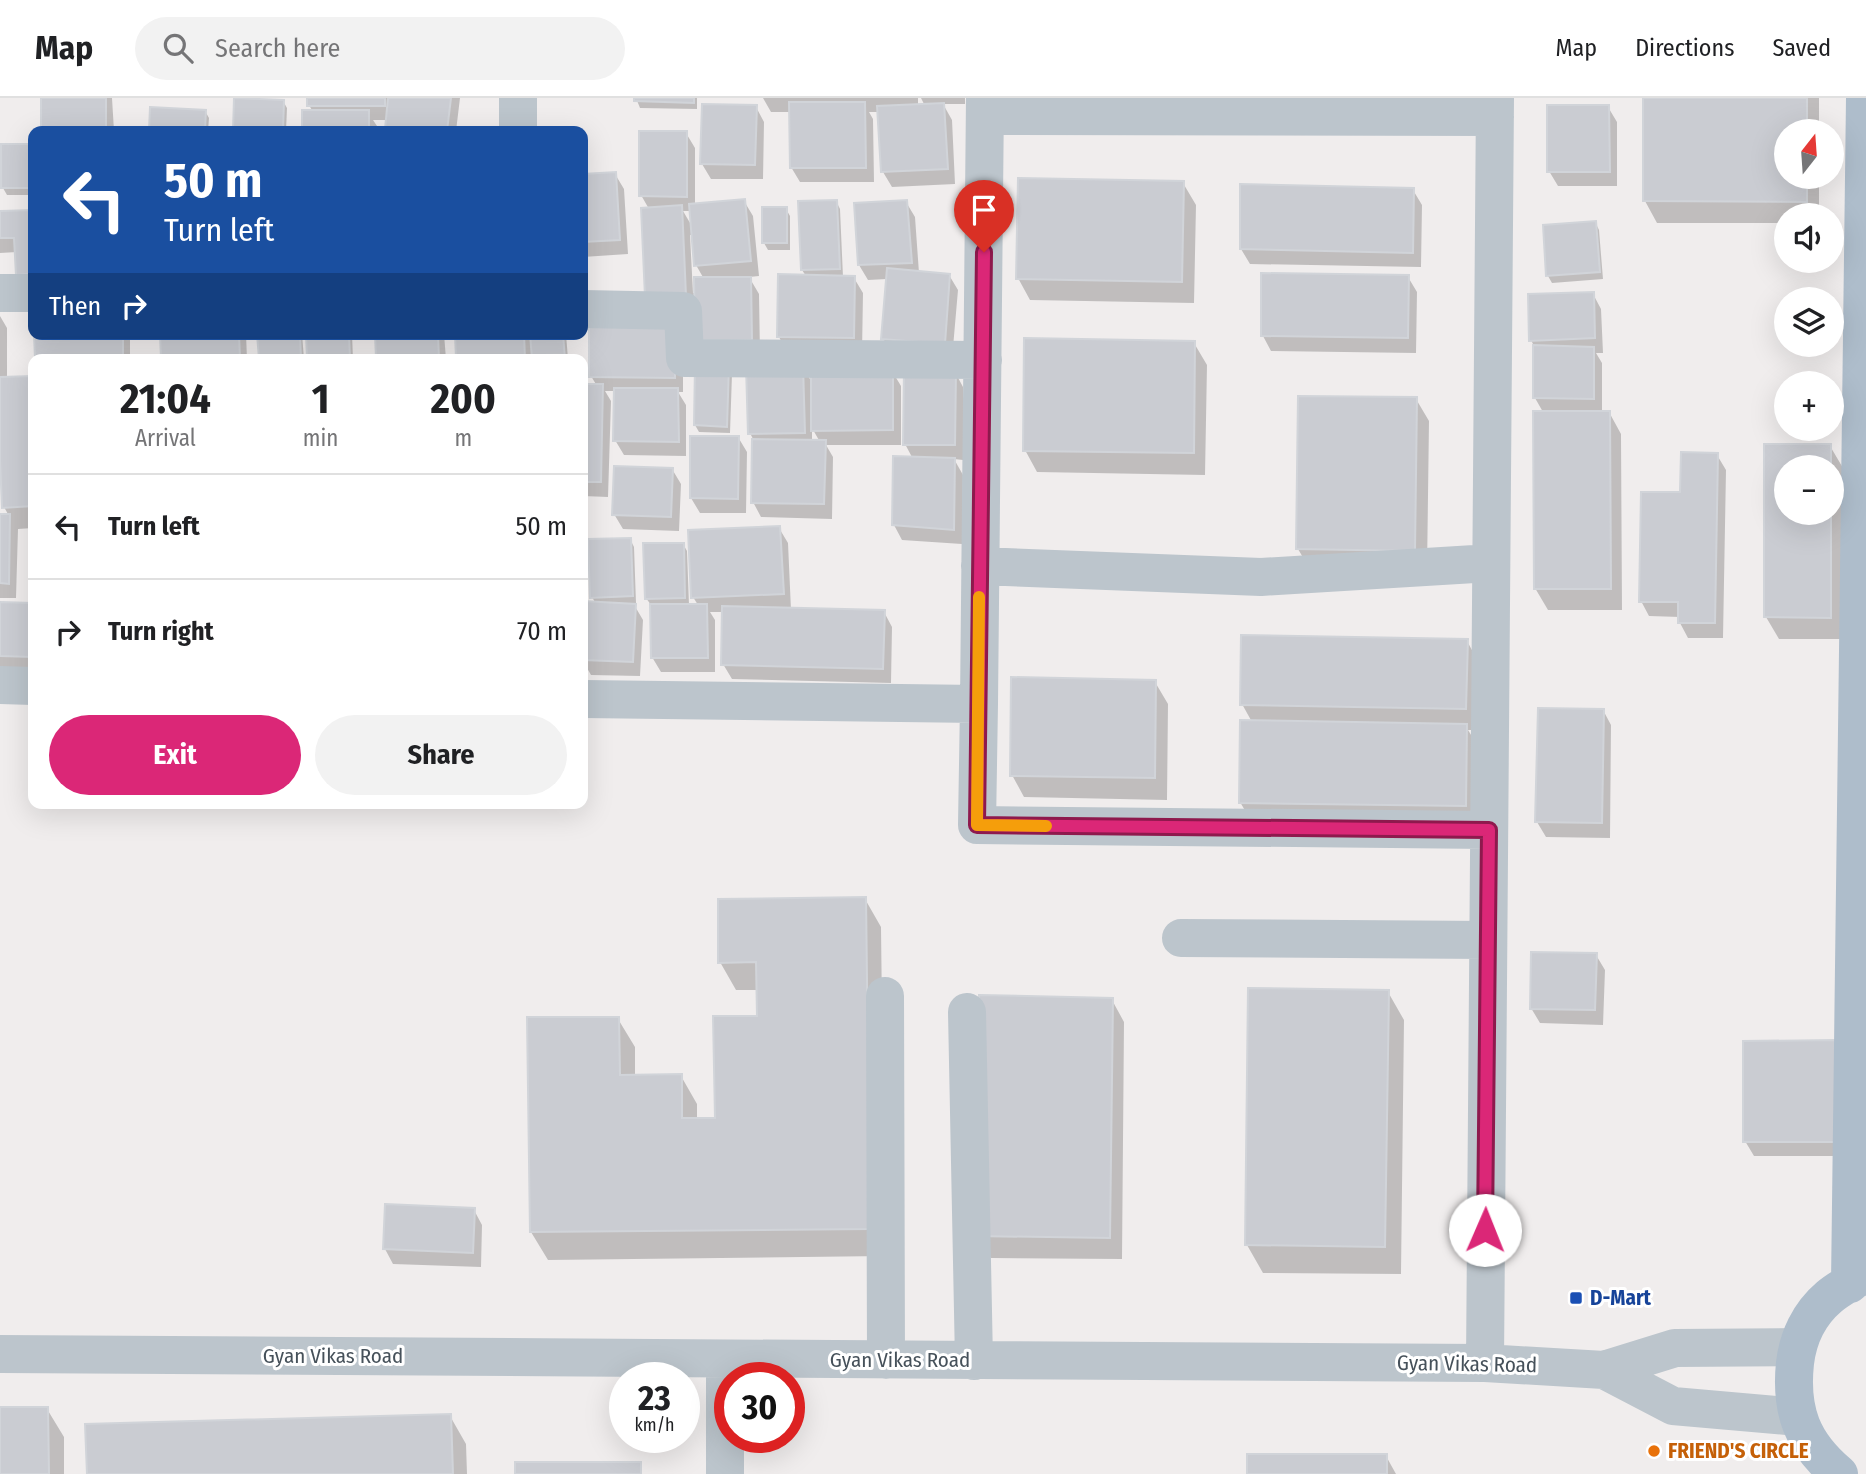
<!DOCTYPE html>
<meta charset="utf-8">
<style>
:root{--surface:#fff;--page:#f2f2f2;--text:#202124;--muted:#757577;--line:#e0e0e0;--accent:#db2777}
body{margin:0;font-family:"Fira Sans Condensed",sans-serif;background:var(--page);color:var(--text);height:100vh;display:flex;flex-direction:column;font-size:26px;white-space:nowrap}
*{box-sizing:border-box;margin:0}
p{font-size:23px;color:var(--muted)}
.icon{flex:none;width:38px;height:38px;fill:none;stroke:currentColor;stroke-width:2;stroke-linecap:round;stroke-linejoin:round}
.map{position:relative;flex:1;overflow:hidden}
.panel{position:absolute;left:28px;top:256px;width:560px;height:455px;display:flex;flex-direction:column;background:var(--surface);border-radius:14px;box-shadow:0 7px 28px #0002}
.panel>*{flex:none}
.banner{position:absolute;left:28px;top:28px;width:560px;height:214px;border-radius:14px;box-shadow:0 7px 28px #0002;background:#1a4fa0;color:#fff;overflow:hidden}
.needle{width:46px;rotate:17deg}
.fabs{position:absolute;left:1774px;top:21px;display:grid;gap:14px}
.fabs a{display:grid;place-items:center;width:70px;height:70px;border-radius:50%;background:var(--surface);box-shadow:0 7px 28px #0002;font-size:35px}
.speed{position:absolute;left:609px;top:1264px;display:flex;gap:14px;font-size:35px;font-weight:700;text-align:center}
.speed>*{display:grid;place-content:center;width:91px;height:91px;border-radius:50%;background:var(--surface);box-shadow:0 7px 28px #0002;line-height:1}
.speed small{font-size:18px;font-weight:400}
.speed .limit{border:10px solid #d22;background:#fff;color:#111}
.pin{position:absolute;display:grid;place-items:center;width:60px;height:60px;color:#fff;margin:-72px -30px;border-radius:50% 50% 50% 0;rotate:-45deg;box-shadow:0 0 7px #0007}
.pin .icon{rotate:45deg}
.me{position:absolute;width:77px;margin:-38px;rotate:1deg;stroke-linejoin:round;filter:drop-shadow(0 0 5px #0008)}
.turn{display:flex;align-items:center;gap:24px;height:147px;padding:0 21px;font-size:32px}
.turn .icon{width:91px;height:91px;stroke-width:2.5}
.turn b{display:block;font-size:49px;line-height:60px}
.then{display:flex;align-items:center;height:66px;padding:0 21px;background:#0003;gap:14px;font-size:26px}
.eta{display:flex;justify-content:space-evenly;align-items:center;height:119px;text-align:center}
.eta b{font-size:42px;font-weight:700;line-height:49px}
.primary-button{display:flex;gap:14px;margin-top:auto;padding:14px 21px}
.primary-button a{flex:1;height:80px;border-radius:42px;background:var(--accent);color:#fff;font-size:28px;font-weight:700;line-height:80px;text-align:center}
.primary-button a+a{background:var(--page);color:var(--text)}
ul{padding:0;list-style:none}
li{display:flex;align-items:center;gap:21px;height:105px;padding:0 21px;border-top:2px solid var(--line)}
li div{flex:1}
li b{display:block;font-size:26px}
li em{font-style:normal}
header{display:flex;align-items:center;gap:42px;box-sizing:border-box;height:98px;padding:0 35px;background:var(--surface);border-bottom:2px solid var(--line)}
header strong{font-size:33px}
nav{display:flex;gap:38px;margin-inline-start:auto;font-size:24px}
.search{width:490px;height:63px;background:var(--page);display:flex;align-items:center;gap:18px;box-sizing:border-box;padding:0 24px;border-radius:38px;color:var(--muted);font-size:26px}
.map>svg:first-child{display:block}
.shadow{fill:#0003;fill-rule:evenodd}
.building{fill:#caccd2;stroke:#d1d4d9;stroke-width:2}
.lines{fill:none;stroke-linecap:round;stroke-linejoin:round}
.minor{stroke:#bcc5cc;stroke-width:38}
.major{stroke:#aebdcb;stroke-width:38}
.route-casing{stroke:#8e194d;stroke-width:18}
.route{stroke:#db2777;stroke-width:12}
.slow{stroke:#f59e0b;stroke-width:12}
.transit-dot{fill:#1a4fb4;stroke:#fff;stroke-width:2.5}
.food-dot{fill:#e8710a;stroke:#fff;stroke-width:2.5}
.labels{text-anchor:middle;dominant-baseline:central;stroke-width:6;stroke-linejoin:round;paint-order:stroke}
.transit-label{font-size:21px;font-weight:bold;fill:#164399;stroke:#fff;text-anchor:start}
.street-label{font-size:21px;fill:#46515a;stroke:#fff}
.food-label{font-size:21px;font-weight:bold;fill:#c56008;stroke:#fff;text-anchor:start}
</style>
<header>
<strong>Map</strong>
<div class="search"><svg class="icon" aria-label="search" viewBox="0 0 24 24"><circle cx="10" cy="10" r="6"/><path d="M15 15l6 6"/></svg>Search here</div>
<nav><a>Map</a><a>Directions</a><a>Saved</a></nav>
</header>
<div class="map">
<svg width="1866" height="1376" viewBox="0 0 1866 1376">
<rect width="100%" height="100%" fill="#f0eded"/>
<path class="shadow" d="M43 0H112L114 33H43Z
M309 0H460L456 33H388L387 30V22H373L377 28V33H304V14H313L309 7Z
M636 0H697V11L640 10Z
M763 0H918V8H925L921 0H965V6H943L952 22 955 86 892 89 883 74 879 14H869L873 21 874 84H800L791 69V14H771Z
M1645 0H1819V33H1787V79H1819V117H1787V125H1657L1645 103Z
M236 1 283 3 287 10 286 33H234Z
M756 9 764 24 763 81H711L702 66Z
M1608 9 1617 24V88H1558L1549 73Z
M152 11 205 13 209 20 208 33H151Z
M686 35 695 50V107L744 103 753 118 759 178 749 179 759 196 760 257 655 213 649 111 641 97ZM683 113H691L693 130ZM690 137H693L696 167 704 181 696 195H693Z
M3 48H33V97H7L3 90Z
M615 76 624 91 628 156 583 159V78Z
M1183 85 1196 107 1194 205 1030 202 1018 180Z
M1242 88 1413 92 1422 107 1421 169 1250 166 1241 151Z
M836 103 840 111 843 179 854 180 863 195 862 255 787 254 779 239 806 178 802 172Z
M906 104 915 119 919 175 949 177 958 192 952 261 891 255 883 240 887 181 868 182 859 167Z
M786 111 790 118V152H768L764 145Z
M33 113V191L17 154 0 155V115Z
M1595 124 1599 132 1603 181 1552 185 1548 178Z
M1408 179 1417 194 1416 255 1271 253 1263 238Z
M1593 196 1601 211 1603 255H1596L1602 265V314H1609L1621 336 1622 512H1548L1535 490 1543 314 1535 300V250L1531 242Z
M0 218 7 230V281L33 280V468L32 465 33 430 18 431 16 500H0V418H9L4 409 0 342Z
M36 236H130V261H36Z
M162 236H246L247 261H163Z
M259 236H302L304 261H261Z
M308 236H352L353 261H308Z
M376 236H444L446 261H378Z
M457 236H566L568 261H458Z
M683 241V294H678L686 307V358L624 357 615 342 616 293H605L611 303 608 399 583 398V288H597L591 278Z
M1194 245 1207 267 1205 377 1037 374 1025 352Z
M802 268 813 286 892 273 901 288V347H826L833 359 832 421 761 419 753 404 754 343 750 335ZM812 330 820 344H812Z
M697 269 732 276 730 335 699 334 695 327Z
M955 274 963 289V362L954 361 963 377 962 446 902 442 894 427 913 361 905 346Z
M1416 301 1429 323 1427 474 1311 473 1298 451Z
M738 339 747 354 746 415H700L691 400Z
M1766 348H1830L1843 370 1842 541H1779L1766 519ZM1787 369H1832V415H1787Z
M1717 357 1726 372 1723 540H1688L1680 525V519L1649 518 1641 503 1682 396Z
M672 371 681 386 679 433 623 431 614 416Z
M779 430 788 445 791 512 884 514 892 529 891 585 732 581 723 566 724 514H710L715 522V574H661L652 559 651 507 646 500 683 446 687 453 689 507H698L693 499Z
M630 441 634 449 636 505H633L643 522 640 578 591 577 583 563 584 505 596 506 592 499Z
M583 452 584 454 583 489Z
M0 505 33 506V573L0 572Z
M1467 543 1479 565 1478 632H1468L1479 650 1478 730 1253 726 1240 704 1252 624 1242 606Z
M1155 584 1168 606 1167 702 1024 699 1012 677Z
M1603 612 1611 627 1610 740 1546 739 1537 724Z
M865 801 881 829 885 1158 548 1162 531 1134 618 921 635 949V978H681L697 1006V1022L716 1021 759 919V892H736L720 864Z
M1596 857 1605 872 1603 927 1540 925 1531 910Z
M1388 894 1404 922 1401 1176 1263 1175 1247 1147Z
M1112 902 1124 924 1122 1161 991 1160 978 1138Z
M1836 943 1845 1058H1754L1745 1043Z
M474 1112 482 1127 481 1169 393 1166 385 1151Z
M0 1311H47L64 1339V1376H0Z
M450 1318 466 1346 467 1376H88Z
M1386 1358 1396 1376H1249Z"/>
<path class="building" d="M41 0H106V33H41Z
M234 0 284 2 283 33H233Z
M307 0H385V8H307Z
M388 0H451L447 33H413L385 31Z
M634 0H694V5L634 3Z
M1643 0H1807V33H1787V79H1807V104L1643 103Z
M789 4H865L866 70H790Z
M944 5 948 71 881 74 877 8Z
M702 6 757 7 755 67 700 66Z
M1547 7H1609L1610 74H1547Z
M150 9 206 12 205 33H149Z
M302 12H369V33H302Z
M639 33H687V99L639 98Z
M1 46H33V90H1Z
M616 74 620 142 583 144V76Z
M1018 80 1184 83 1182 184 1016 181Z
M1240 86 1414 90 1413 155 1240 151Z
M745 101 751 163 694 168 689 106Z
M837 102 840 171 801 172 798 103Z
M907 102 912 165 858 167 854 105Z
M682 107 686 198 645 199 641 110Z
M762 109H787V145H762Z
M33 112V176L16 177 14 140H0V113Z
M1596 123 1600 174 1546 178 1543 127Z
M887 170 950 176 945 246 881 241Z
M1261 175 1409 177 1408 240 1261 238Z
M778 176 855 178 854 240 777 239Z
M694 179H751L752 242H695Z
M1594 194 1595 240 1529 243 1528 196Z
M589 223 675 224V280L589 279Z
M34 236H123V261H35Z
M160 236H239L240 261H161Z
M257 236H300L301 261H259Z
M306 236H349L350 261H307Z
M375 236H438L439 261H376Z
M455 236H524L525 261H456Z
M530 236H563L565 261H532Z
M1024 240 1195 243 1194 355 1023 353Z
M1533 247 1594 249V301L1533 300Z
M695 267H729L727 329 694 327Z
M803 267 805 335 748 336 746 268Z
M893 271V332L811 333V272Z
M904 272H956L955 347H903Z
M33 278V408L2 410 0 363V279Z
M583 286H603L601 384H583Z
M614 290H678L679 344 613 343Z
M1298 298 1417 299 1415 453 1296 451Z
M1533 313H1610L1611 491H1534Z
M690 338H739L738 401 690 400Z
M752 341 826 342 824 406 751 405Z
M1764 346H1831V369H1787V415H1831V520L1764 519Z
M1681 354 1718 355 1715 525H1678V504H1639L1641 394H1680Z
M893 358 955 360 954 432 892 427Z
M614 368 673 370 671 419 612 417Z
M32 413H33V465H30Z
M0 416H10L9 486 0 485Z
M780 428 784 496 691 500 688 432Z
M631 440 633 498 590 500 588 441Z
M643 445H684L685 500 645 501Z
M583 503 636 506 633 564 583 562Z
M0 504 33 505V559L0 558Z
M650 506H707L708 560H651Z
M722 508 885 512 883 571 721 567Z
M1241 537 1468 541 1466 611 1240 607Z
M1011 579 1156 582 1155 680 1010 678Z
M1538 610 1604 611 1602 725 1535 724Z
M1240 622 1467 626 1466 708 1239 705Z
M866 799 870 1131 530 1134 527 919H619L620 977 682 976V1020H715L713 918H757L756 864 718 865V801Z
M1531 854 1597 855 1595 912 1530 911Z
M1248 890 1389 892 1385 1149 1245 1147Z
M979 897 1113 900 1110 1140 976 1138Z
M1837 942V1044H1743V943Z
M385 1106 475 1110 473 1155 383 1151Z
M0 1309H48L49 1376H0Z
M451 1316 453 1376H87L85 1326Z
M1247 1356H1387V1376H1247Z
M515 1364H641V1376H515Z"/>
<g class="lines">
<path class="minor" d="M518 0V33
M985 18 1495 19
M0 195H33
M583 211 683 213 685 260 983 262
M980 468 1261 479 1491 465
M0 587 33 588
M583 601 979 606 985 0
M979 606 977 727 1489 732
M1181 840 1488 842
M885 898 886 1262
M967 914 974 1263
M0 1256 1485 1265 1604 1272 1675 1250 1797 1249
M1485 1265 1495 0
M1604 1272 1673 1308 1798 1319
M725 1376V1261"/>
<path class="major" d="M1850 1186 1865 0
M1839 1376C1802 1345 1790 1313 1795 1265 1798 1240 1809 1216 1829 1199 1837 1192 1856 1181 1866 1176"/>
</g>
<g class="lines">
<defs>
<path id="route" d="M984 154 977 727 1489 732 1485 1132"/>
</defs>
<use href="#route" class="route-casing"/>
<use href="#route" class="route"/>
<path class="slow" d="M979 499 977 727 1046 728"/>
</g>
<rect class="transit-dot" x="1569" y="1193" width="14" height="14" rx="3.5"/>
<circle class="food-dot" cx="1654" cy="1353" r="7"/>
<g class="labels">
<g class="transit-label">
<text x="1590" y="1200">D-Mart</text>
</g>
<g class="street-label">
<text x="333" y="1258">Gyan Vikas Road</text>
<text x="900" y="1262">Gyan Vikas Road</text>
<text transform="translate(1467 1266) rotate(1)">Gyan Vikas Road</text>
</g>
<g class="food-label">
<text x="1668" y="1353">FRIEND'S CIRCLE</text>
</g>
</g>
</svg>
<div class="fabs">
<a><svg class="needle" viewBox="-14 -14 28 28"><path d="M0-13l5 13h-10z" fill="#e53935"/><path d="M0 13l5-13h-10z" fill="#757577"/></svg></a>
<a><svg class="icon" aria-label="sound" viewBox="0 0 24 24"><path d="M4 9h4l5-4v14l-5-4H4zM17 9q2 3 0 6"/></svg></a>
<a><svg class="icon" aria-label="layers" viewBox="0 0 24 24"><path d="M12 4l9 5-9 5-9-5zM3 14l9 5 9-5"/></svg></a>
<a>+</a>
<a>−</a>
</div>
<div class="speed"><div>23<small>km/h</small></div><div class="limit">30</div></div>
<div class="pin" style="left:984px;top:154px;background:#d93025"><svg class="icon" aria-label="arrive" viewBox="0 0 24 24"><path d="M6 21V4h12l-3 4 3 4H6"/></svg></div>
<svg class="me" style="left:1485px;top:1132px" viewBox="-20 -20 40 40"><circle r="19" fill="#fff"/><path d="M0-13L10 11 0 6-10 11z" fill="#db2777"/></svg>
<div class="banner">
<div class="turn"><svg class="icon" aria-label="left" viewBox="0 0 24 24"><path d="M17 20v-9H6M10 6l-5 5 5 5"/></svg><div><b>50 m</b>Turn left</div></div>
<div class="then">Then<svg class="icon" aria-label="right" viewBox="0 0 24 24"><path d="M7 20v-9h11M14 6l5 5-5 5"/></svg></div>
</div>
<section class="panel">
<div class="eta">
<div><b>21:04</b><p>Arrival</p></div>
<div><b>1</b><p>min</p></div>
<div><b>200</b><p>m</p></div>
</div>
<ul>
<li><svg class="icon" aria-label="left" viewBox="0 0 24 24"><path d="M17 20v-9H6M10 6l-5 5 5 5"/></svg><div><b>Turn left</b></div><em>50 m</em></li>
<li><svg class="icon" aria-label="right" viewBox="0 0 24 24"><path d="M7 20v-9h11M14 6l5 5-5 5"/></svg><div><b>Turn right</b></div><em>70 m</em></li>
</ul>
<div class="primary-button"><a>Exit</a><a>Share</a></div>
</section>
</div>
